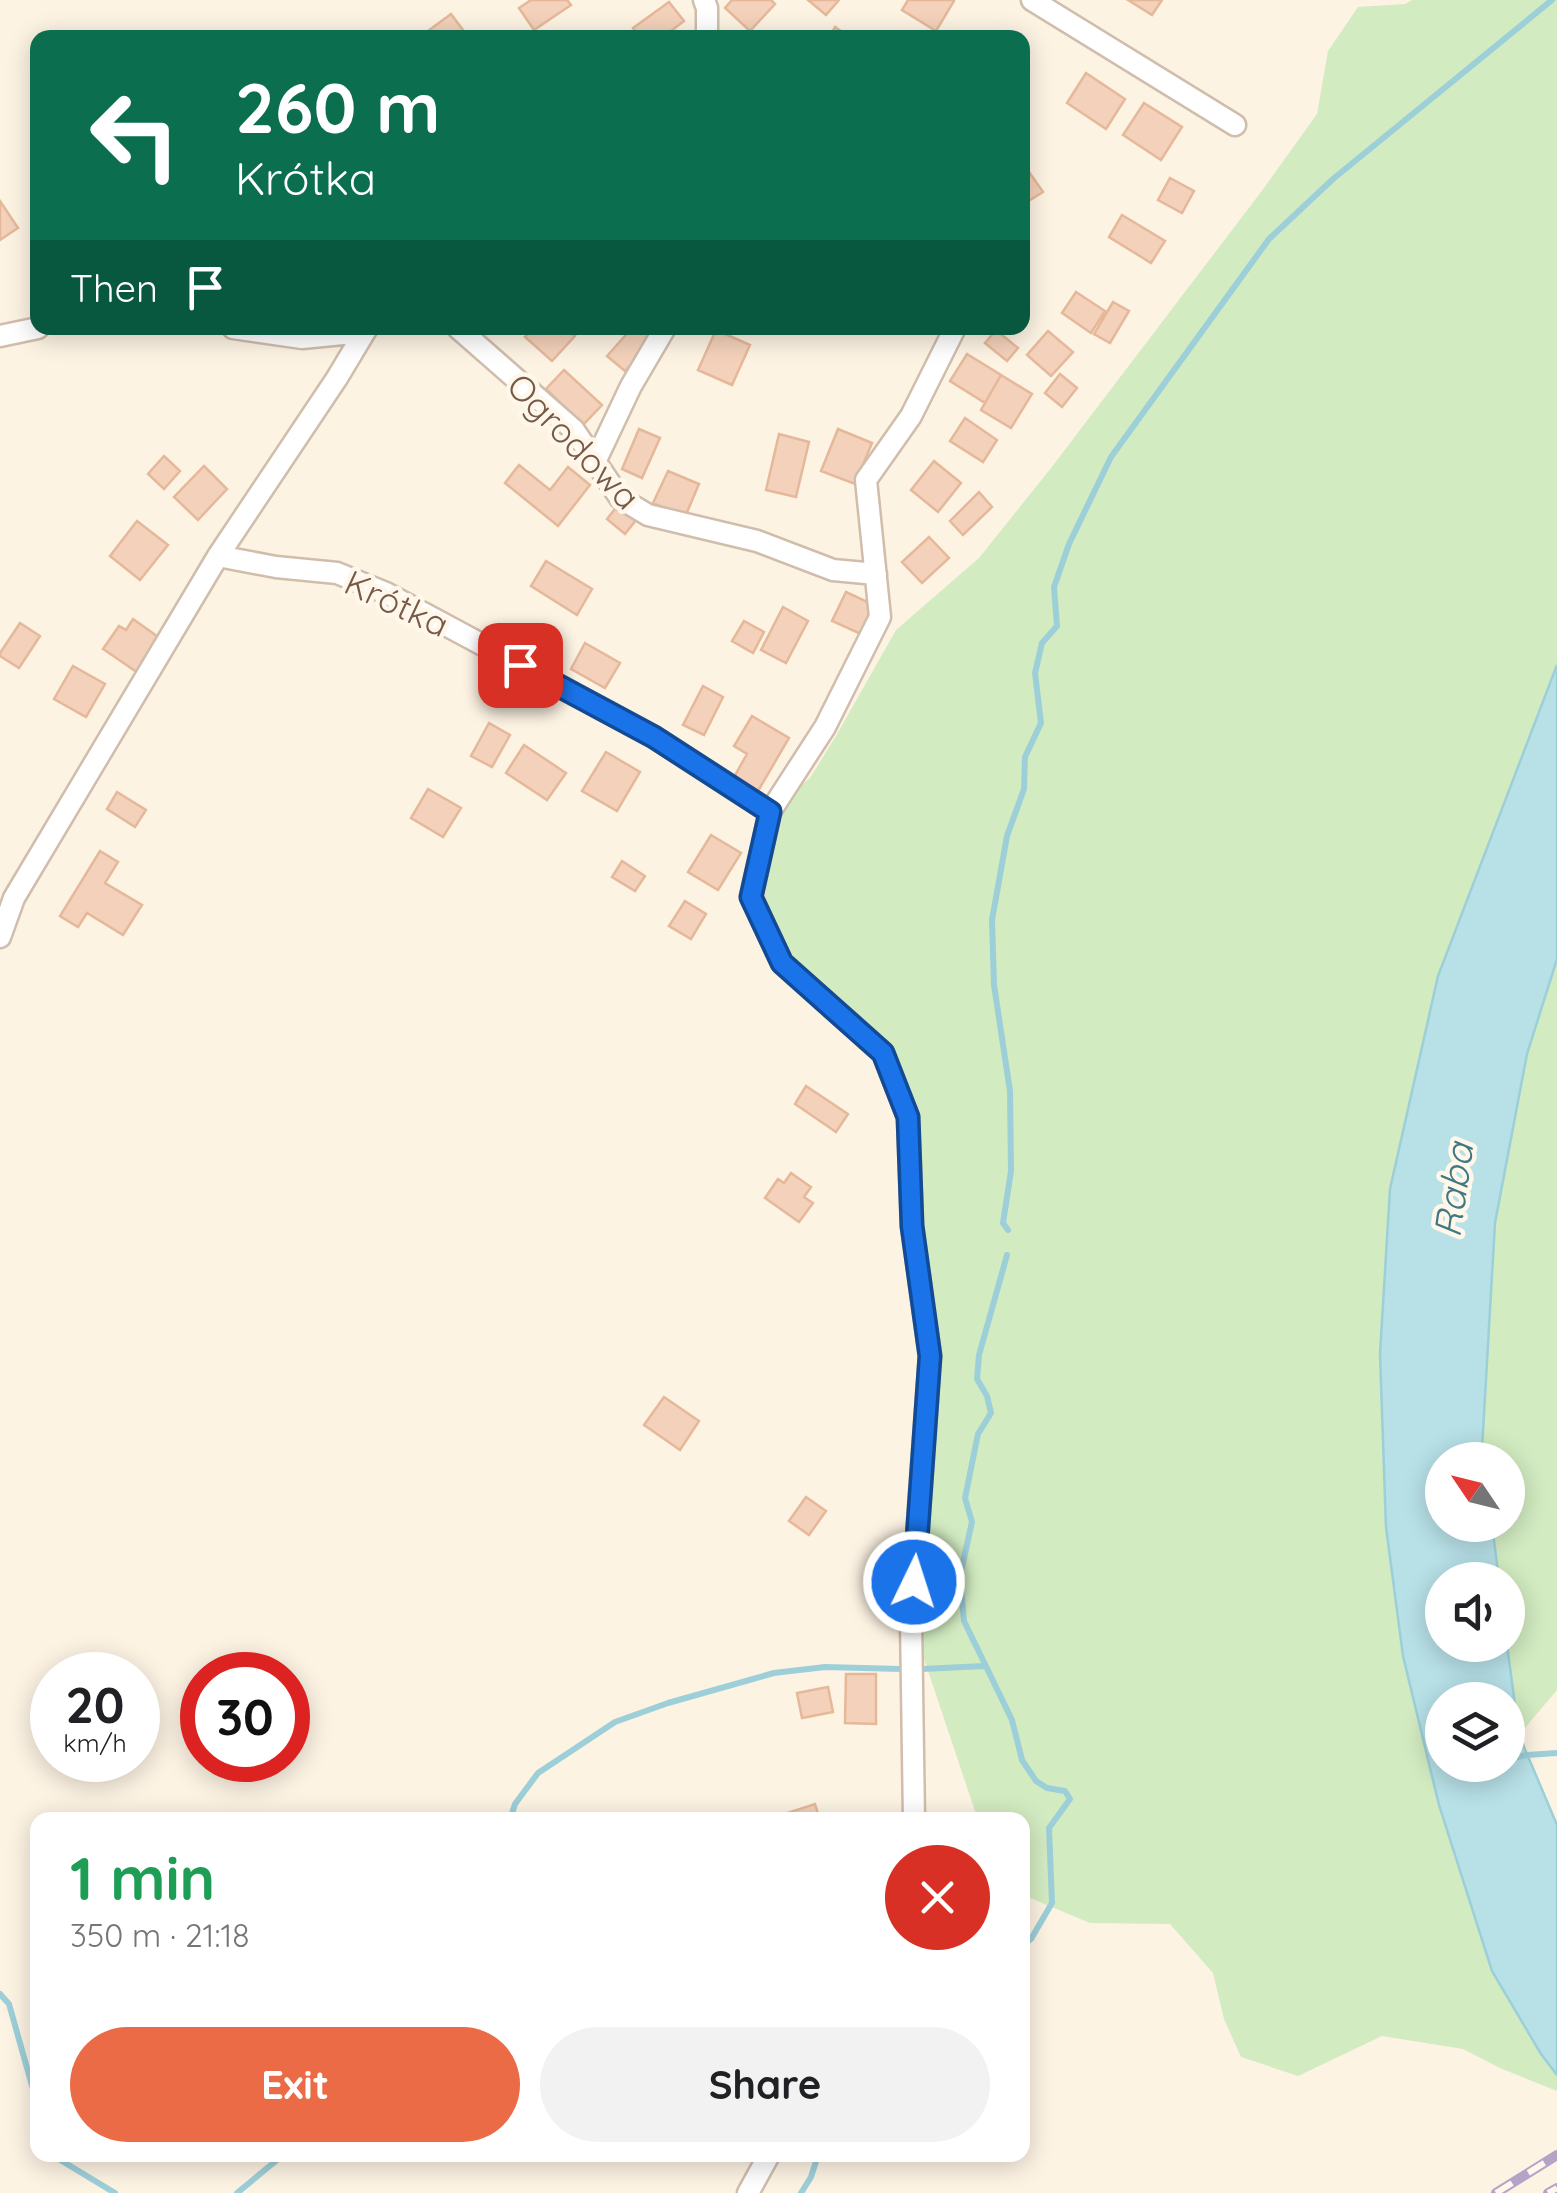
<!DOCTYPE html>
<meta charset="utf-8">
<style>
:root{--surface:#fff;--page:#f2f2f2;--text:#202124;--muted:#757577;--accent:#ea6b45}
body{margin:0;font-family:Quicksand,sans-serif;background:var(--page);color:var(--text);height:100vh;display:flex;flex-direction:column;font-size:38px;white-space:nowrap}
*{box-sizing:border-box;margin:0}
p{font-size:32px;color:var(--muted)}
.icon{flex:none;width:55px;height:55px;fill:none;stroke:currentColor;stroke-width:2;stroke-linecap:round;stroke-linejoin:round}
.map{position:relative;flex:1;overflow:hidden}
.sheet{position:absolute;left:30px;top:1812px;width:1000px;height:350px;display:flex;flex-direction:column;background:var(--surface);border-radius:20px;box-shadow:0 5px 25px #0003}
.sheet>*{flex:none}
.banner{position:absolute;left:30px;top:30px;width:1000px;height:305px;border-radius:20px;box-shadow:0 5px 25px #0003;background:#0b6e4f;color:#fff;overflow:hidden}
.needle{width:65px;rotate:305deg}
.controls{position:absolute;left:1425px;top:1442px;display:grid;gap:20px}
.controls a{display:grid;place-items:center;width:100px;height:100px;border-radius:50%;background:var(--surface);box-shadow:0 5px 25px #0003;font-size:50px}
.speed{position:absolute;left:30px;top:1652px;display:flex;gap:20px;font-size:50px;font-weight:700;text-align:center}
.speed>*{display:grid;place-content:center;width:130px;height:130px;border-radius:50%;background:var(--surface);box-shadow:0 5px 25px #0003;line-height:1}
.speed small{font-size:25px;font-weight:400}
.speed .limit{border:15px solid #d22;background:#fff;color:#111}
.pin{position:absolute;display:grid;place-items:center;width:85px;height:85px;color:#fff;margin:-42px;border-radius:20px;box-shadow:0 5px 15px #0006}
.me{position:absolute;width:110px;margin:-55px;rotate:4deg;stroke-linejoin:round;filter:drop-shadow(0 0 8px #0008)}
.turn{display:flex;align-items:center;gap:35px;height:210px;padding:0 40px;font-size:45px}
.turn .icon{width:130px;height:130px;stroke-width:2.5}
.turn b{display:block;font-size:70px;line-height:85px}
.then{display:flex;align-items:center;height:95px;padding:0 40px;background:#0003;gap:20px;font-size:38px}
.round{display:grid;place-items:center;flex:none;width:105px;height:105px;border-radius:52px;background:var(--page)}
.summary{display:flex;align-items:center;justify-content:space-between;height:170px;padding:0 40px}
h1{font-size:60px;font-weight:800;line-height:75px;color:#1e9e55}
.button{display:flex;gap:20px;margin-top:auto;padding:20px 40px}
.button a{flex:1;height:115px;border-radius:60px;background:var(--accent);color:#fff;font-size:40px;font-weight:800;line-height:115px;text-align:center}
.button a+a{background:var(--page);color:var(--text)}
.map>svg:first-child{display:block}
.green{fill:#d2ebc1}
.water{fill:#b7e0e7;stroke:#9dcfd9;stroke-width:2.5;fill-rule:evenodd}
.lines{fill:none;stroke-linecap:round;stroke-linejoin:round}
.stream{stroke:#9dcfd9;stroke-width:6}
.building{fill:#f3d1ba;stroke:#e6b89a;stroke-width:2.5}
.minor-casing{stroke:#d0bdac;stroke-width:25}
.minor{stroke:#fff;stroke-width:20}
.rail-casing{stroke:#b6a2c7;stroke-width:10}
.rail{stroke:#fff7ea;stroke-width:6;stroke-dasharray:19;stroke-linecap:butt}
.route-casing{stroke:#114b97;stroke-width:25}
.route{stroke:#1a73e8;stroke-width:18}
.labels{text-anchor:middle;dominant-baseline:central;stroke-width:9;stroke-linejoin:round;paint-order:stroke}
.street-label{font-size:35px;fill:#765948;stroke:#fff7ea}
.water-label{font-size:38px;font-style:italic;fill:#3f7783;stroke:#fff7ea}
</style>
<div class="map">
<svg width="1557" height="2193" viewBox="0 0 1557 2193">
<rect width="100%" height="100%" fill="#fdf3e3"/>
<path class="green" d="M1412 0H1557V665L1438 976 1390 1189 1380 1354 1386 1527 1403 1656 1439 1805 1492 1971 1541 2054 1557 2075V2091L1500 2068 1463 2049 1382 2036 1298 2076 1241 2057 1224 2019 1213 1973 1170 1924 1090 1923 1023 1895 1022 1820H978L911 1620 930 1356 908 1117 883 1053 782 963 751 897 770 812 810 778 836 736 896 630 979 558 1051 468 1261 192 1317 114 1328 51 1358 7 1405 4Z
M1557 959V1690L1519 1735 1507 1645 1508 1580H1499L1492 1525H1508V1460H1483L1482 1449 1495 1223 1527 1054Z"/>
<path class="water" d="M1557 665V959L1527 1054 1495 1223 1482 1449 1483 1460H1442V1525H1492L1499 1580H1442V1645H1507L1519 1735 1557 1825V2075L1541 2054 1492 1971 1439 1805 1403 1656 1386 1527 1380 1354 1390 1189 1438 976ZM1442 1700H1508V1765H1442Z"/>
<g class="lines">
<path class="stream" d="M1008 1230 1003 1223 1011 1171 1010 1091 994 985 992 920 1007 836 1024 789 1025 757 1041 723 1035 673 1042 643 1057 626 1054 587 1069 544 1111 457 1269 239 1333 179 1552 0
M1007 1255 979 1355 977 1379 987 1396 991 1413 978 1434 965 1498 972 1522 960 1576 964 1621 1012 1720 1022 1760 1036 1781 1047 1788 1065 1791 1070 1799 1049 1828 1052 1903 1031 1939 1022 1946
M922 1669 984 1666
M1508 1759 1527 1755 1557 1753
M510 1820 515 1804 538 1773 615 1722 668 1703 774 1673 825 1667 901 1669
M0 1994 9 2004 38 2107
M56 2155 57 2158 115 2193
M237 2193 283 2155
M801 2193 811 2177 818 2155"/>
</g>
<path class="building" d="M531 0H567L571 5 534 30 519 8Z
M732 0H771L775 4 750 31 725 8Z
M808 0H839L826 15Z
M908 0H953L954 1 936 31 902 10Z
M1128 0H1162L1152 15Z
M669 2 684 21 662 38H640L633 28Z
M451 14 469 38H426L424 34Z
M835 27 851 38H829Z
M1086 73 1125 99 1106 129 1067 103Z
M1144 103 1182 127 1161 160 1123 135Z
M1022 162 1043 192 1022 205Z
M1170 178 1194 191 1182 213 1158 200Z
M0 201 18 228 0 240Z
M1122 215 1165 241 1151 263 1109 237Z
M1076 292 1105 311 1091 333 1062 313Z
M1113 302 1129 311 1110 343 1094 334Z
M533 328H565L575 336 552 361 525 337Z
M632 328H639L653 339 625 371 607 356Z
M716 330 750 345 732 385 698 370Z
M996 330 1018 348 1007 361 985 343Z
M1048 331 1073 352 1051 376 1027 355Z
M967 354 1001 375 985 403 950 381Z
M564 370 602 405 583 425 546 389Z
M1060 374 1077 388 1062 407 1045 393Z
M1001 375 1032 394 1011 428 981 410Z
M965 418 997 440 983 462 950 441Z
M639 429 660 438 642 478 622 469Z
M838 429 872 443 855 484 821 471Z
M779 434 809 442 796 497 766 490Z
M164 456 180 471 164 489 148 474Z
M934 461 961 483 938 512 911 490Z
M519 465 550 490 568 467 590 485 558 526 505 483Z
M204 466 227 489 198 520 174 497Z
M668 471 699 484 685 517 653 503Z
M979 492 992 507 963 535 950 521Z
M618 505 637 519 625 534 607 519Z
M137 521 168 545 140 580 110 556Z
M929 537 949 558 922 583 902 562Z
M546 561 592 589 577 615 531 586Z
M846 592 874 605 861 634 832 621Z
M783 607 808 621 786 663 761 650Z
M133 619 164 641 141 675 103 649 119 626 126 630Z
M744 621 764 632 753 653 732 641Z
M20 623 40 636 19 668 0 656V653Z
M585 643 620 663 605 688 571 669Z
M73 666 105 684 86 717 54 699Z
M703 686 723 697 704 735 683 725Z
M752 716 789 738 758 791 734 777 747 754 734 746Z
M489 723 510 735 492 767 471 756Z
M524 745 566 773 547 800 506 773Z
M606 752 640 772 617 811 582 791Z
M428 789 461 808 443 837 411 818Z
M117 792 146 810 135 827 107 809Z
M711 835 741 853 718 890 688 872Z
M100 851 118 862 105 883 142 905 123 935 87 913 78 927 60 916Z
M622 861 645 876 635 891 612 877Z
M685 901 706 914 691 939 669 926Z
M806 1086 848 1114 836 1132 795 1104Z
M791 1173 811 1187 804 1197 813 1203 799 1222 765 1198 778 1179 784 1183Z
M664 1397 699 1421 680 1450 644 1425Z
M806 1497 826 1511 809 1535 789 1521Z
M846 1674H876V1724L845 1723Z
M828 1687 833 1712 802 1718 797 1693Z
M815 1804 820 1820H782L781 1815Z"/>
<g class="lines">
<defs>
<path id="minor" d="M704 0 707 8V38
M1032 0 1235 125
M233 328 302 338 363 332
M458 328 574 430 620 498 648 515 757 541 833 570 876 574
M0 336 38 328
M595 462 631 386 665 328
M218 556 276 567 337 573 386 593 654 737 770 812
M0 937 14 898 218 556 337 378 367 328
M914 1820 911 1620 930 1356 912 1226 908 1117 883 1053 782 963 751 897 770 812 825 727 880 617 866 480 911 416 955 328
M748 2193 769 2155"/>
</defs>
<use href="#minor" class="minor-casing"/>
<use href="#minor" class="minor"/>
<defs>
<path id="rail" d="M1496 2193 1557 2155
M1548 2193 1557 2188"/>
</defs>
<use href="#rail" class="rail-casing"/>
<use href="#rail" class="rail"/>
</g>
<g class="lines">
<defs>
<path id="route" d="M520 665 654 737 770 812 751 897 782 963 883 1053 908 1117 912 1226 930 1356 914 1582"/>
</defs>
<use href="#route" class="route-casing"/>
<use href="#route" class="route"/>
</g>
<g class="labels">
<g class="street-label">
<text transform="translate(574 441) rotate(46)">Ogrodowa</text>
<text transform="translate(397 603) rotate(25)">Krótka</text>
</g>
<g class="water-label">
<text transform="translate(1453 1190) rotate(-82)">Raba</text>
</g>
</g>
</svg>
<div class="controls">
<a><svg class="needle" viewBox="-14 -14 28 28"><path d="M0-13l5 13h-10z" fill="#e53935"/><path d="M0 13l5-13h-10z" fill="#757577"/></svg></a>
<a><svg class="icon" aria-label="sound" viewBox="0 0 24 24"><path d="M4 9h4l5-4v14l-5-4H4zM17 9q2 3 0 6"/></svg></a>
<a><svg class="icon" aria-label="layers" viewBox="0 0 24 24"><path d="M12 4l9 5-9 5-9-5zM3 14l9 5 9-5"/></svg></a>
</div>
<div class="speed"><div>20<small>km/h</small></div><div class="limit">30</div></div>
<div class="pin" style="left:520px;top:665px;background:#d93025"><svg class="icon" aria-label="arrive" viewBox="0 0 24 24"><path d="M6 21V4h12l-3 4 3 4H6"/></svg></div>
<svg class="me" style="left:914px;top:1582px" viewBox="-20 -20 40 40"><circle r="17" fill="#1a73e8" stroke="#fff" stroke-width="3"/><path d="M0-11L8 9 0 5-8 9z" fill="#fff"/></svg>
<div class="banner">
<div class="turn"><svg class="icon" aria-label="left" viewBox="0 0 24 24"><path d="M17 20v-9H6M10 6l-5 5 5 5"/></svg><div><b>260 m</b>Krótka</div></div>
<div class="then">Then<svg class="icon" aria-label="arrive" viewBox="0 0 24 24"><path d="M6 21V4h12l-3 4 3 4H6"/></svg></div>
</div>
<section class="sheet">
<div class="summary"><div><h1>1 min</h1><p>350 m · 21:18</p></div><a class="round" style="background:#d93025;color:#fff"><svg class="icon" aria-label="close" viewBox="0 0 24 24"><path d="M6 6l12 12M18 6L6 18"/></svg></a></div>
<div class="button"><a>Exit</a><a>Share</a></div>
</section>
</div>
